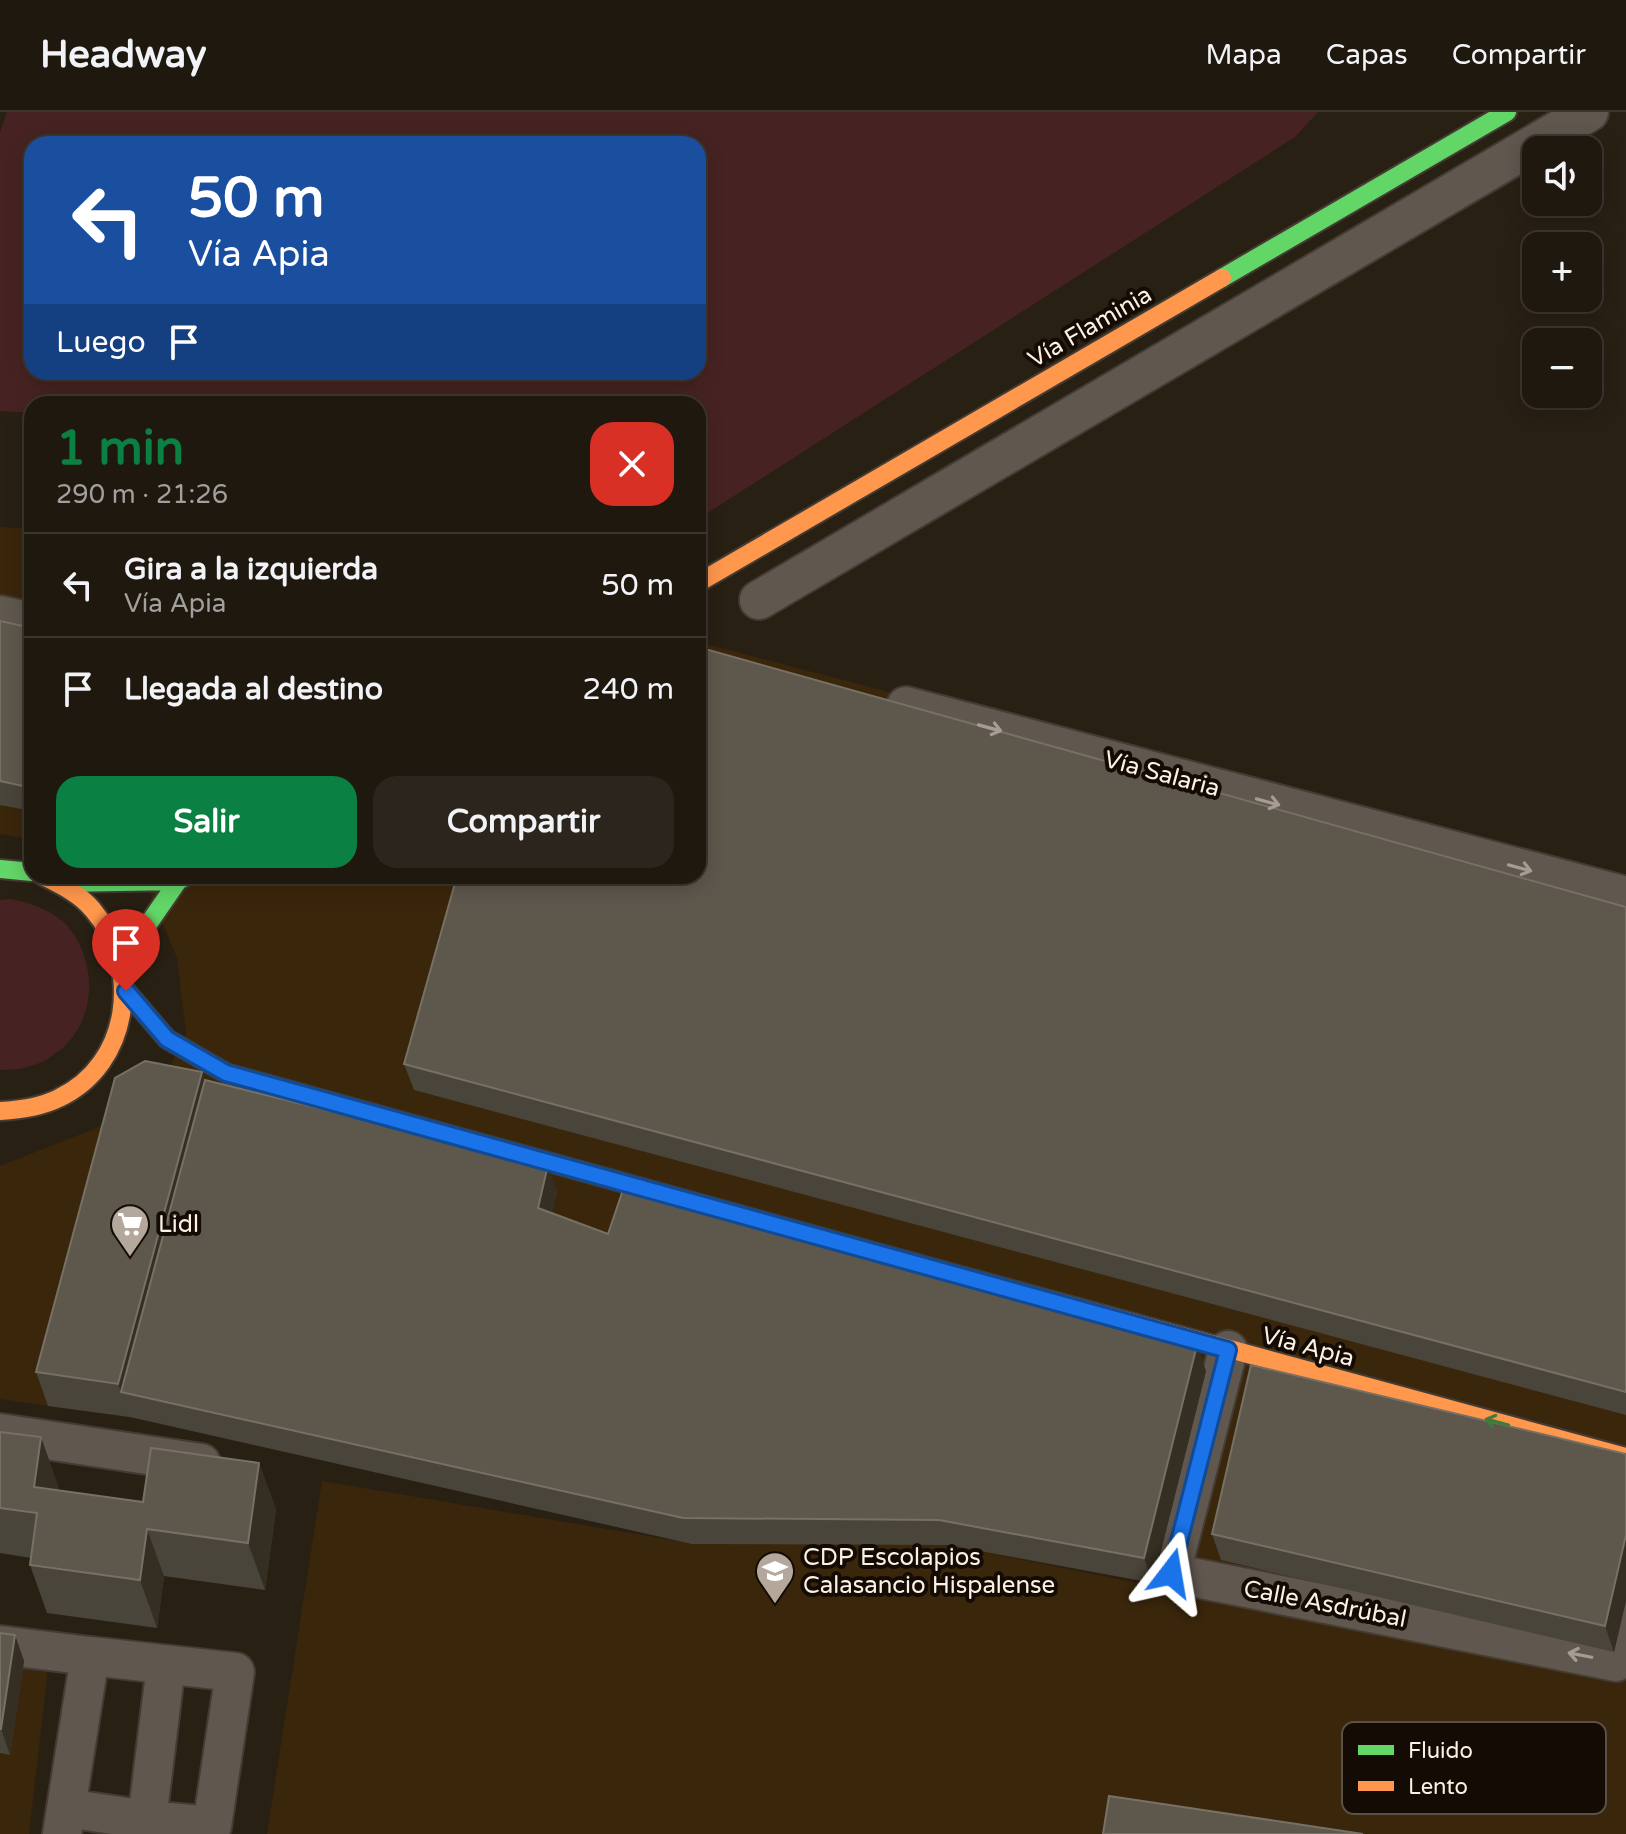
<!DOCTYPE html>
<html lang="es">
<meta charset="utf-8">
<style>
:root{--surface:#1f180f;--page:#2c251d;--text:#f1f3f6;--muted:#a1a09e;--line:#3c372f;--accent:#0b8043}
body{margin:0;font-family:"Varela Round",sans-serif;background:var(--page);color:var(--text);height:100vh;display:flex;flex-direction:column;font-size:30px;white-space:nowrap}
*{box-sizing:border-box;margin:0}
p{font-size:26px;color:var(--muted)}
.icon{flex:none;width:44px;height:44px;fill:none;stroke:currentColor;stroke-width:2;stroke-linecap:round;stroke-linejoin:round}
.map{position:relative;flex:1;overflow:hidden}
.panel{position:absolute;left:24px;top:284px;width:682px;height:488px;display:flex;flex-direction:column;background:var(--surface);border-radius:24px;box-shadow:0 4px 20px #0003,0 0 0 2px var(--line)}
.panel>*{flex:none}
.guide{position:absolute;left:24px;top:24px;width:682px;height:244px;border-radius:24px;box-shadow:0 4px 20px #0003,0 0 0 2px var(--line);background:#1a4fa0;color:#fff;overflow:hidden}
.tools{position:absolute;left:1522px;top:24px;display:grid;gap:16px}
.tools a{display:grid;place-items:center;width:80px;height:80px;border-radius:16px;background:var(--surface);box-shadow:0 4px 20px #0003,0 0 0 2px var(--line);font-size:40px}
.pin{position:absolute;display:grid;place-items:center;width:68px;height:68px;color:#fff;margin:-82px -34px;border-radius:50% 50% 50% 0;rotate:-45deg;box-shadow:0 0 8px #0007}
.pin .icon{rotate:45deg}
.me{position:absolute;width:88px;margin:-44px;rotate:14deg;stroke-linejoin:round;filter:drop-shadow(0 0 6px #0008)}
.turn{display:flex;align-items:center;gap:28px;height:168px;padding:0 32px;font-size:36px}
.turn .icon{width:104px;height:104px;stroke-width:2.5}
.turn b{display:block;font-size:56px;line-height:68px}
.then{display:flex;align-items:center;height:76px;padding:0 32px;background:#0003;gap:16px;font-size:30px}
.round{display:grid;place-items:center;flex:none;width:84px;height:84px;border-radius:24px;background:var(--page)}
.summary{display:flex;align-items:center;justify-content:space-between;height:136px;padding:0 32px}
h1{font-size:48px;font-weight:700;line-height:60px;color:var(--accent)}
.primary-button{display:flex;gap:16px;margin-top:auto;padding:16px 32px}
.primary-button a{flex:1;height:92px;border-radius:24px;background:var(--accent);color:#fff;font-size:32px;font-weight:700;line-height:92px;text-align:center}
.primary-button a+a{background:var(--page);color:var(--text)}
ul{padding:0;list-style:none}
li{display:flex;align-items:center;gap:24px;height:104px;padding:0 32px;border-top:2px solid var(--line)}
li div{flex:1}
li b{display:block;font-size:30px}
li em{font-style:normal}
header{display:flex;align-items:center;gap:48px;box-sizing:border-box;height:112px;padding:0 40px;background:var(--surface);border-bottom:2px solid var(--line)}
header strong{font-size:38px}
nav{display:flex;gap:44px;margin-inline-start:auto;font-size:28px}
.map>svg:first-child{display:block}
.built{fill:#3a260b}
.green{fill:#462322;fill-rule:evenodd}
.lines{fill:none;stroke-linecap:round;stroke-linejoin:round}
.street-casing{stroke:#443c34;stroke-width:42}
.fast-casing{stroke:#443c34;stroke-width:22}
.slow-casing{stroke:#443c34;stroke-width:22}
.street{stroke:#60574f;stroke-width:38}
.fast{stroke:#63d668;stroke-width:18}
.slow{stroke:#ff974d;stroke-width:18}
.wall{fill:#4a453a}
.shaded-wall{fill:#352e23}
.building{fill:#5e574c;stroke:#777064;stroke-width:2}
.oneway{stroke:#a79c92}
.oneway2{stroke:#3f7b3b}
.route-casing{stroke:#114b97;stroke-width:20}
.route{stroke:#1a73e8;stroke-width:14}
.labels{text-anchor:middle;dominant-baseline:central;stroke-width:8;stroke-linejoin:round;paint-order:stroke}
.street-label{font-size:24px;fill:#fdf1e4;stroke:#140c04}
.poi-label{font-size:24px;fill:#fdf1e4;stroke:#140c04;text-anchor:start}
.key{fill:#140c04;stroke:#5a5147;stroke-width:2}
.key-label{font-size:22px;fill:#fdf1e4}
</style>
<header>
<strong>Headway</strong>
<nav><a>Mapa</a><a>Capas</a><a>Compartir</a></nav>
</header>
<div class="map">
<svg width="1626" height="1722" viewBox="0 0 1626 1722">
<rect width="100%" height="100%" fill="#292014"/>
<path class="built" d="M0 415 32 417V727L0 722Z
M698 530 1626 773V1566L1419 1520 977 1439 1626 1568V1722H267L322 1369 684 1430 301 1330 0 1287V1054L94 1017 157 983 186 921 177 846 143 764H698Z
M0 1533 50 1539 29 1722H0Z"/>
<path class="green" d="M7 0H1318L1295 25 698 407V292H32V301L0 299V21ZM32 32H698V260H32Z
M10 787C29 791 46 796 61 808 72 817 80 831 84 844 104 904 63 960 0 958V788Z"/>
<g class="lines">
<defs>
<path id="street" d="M759 488 1589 0
M0 503 32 510
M906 594 1626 784
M1228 1238 1171 1461 1616 1550 1626 1510
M0 1321 201 1351
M0 1533 90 1544
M66 1696 147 1708
M62 1722 90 1544 235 1560 212 1714 147 1708 166 1553"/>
<path id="fast" d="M1222 166 1507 0
M0 757 32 760
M61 771 178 769
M122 850 178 769 187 764
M472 1029 943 1159"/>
<path id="slow" d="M698 471 1222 166
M126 879 167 927 226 961 472 1029
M0 999C20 998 41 995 59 986 131 952 142 855 93 798 80 782 61 773 43 764
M943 1159 1626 1345"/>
</defs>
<use href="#street" class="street-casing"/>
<use href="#fast" class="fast-casing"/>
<use href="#slow" class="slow-casing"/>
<use href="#street" class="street"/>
<use href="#fast" class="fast"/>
<use href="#slow" class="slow"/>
</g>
<path class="wall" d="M0 509 32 516V699L0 693Z
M1626 795V1303L414 978 404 952Z
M202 960 205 968 557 1079 552 1101 608 1122 1206 1259 1153 1471 948 1433 692 1432 130 1305 48 1294 36 1260Z
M0 1320 58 1373V1378L143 1390 259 1351 276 1398 265 1478 164 1464 157 1516 47 1501 30 1453 31 1446 0 1441Z
M1626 1342V1489L1614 1540 1221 1448 1212 1422Z
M0 1521 15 1523 24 1549 10 1643 0 1641Z"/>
<path class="shaded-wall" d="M202 960 214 993 121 1280 118 1272Z
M548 1053 557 1079 548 1122 538 1096Z
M1197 1233 1206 1259 1153 1471 1144 1446Z
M41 1325 58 1373 52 1423 34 1375Z
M259 1351 276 1398 265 1478 248 1431Z
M147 1417 164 1464 157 1516 140 1468Z
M1626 1423V1489L1614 1540 1605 1514Z
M15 1523 24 1549 10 1643 1 1617Z"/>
<path class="building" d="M0 509 32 516V676L0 669Z
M698 535 1626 795V1280L404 952 457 764H698Z
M145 949 202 960 118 1272 36 1260 115 966Z
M205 968 548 1053 538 1096 608 1122 624 1075 1197 1233 1144 1446 939 1408 683 1406 121 1280Z
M1251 1253 1626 1342V1423L1605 1514 1212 1422Z
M0 1320 41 1325 34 1375 143 1390 151 1336 259 1351 248 1431 147 1417 140 1468 30 1453 37 1401 0 1396Z
M0 1521 15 1523 1 1617H0Z
M1109 1684 1363 1722H1103Z"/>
<defs><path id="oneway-shaft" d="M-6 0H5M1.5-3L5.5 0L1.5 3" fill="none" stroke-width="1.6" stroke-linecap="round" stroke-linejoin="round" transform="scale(2)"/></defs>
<g class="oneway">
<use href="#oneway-shaft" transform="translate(990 616) rotate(15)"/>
<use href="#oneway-shaft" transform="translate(1268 690) rotate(15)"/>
<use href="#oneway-shaft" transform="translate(1520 756) rotate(15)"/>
<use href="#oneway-shaft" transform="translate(1580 1543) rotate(-169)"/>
</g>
<use class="oneway2" href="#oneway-shaft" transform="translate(1497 1310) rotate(-165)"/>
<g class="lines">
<defs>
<path id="route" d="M126 879 167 927 226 961 1228 1238 1171 1461"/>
</defs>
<use href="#route" class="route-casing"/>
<use href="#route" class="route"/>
</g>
<defs>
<symbol id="supermarket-pin" viewBox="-11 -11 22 30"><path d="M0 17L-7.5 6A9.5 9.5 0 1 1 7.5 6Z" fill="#b3a89b" stroke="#140c04"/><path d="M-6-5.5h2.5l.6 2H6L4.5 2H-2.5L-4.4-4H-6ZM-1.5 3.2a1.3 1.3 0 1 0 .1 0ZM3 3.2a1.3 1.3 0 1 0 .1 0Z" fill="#fff"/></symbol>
<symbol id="school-pin" viewBox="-11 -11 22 30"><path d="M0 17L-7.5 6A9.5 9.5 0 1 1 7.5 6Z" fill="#b3a89b" stroke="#140c04"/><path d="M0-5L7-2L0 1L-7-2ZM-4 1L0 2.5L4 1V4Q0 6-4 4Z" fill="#fff"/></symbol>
</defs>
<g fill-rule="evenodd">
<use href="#supermarket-pin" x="108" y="1090" width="44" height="60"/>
<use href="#school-pin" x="753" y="1437" width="44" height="60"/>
</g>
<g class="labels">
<g class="street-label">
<text transform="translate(1090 215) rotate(-30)">Vía Flaminia</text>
<text transform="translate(1162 662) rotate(15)">Vía Salaria</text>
<text transform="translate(1308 1235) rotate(15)">Vía Apia</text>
<text transform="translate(1325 1492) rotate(11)">Calle Asdrúbal</text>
</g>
<g class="poi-label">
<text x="158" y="1112">Lidl</text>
<text x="803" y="1445">CDP Escolapios<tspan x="803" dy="28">Calasancio Hispalense</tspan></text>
</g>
</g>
<rect x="1342" y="1610" width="264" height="92" rx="12" class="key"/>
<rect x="1358" y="1633" width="36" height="10" fill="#63d668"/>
<rect x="1358" y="1669" width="36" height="10" fill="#ff974d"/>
<g class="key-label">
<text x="1408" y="1646">Fluido</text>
<text x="1408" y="1682">Lento</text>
</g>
</svg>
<div class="tools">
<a><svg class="icon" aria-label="sound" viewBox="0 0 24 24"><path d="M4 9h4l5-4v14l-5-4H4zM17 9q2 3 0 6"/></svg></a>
<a>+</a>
<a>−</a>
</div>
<div class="pin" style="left:126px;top:879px;background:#d93025"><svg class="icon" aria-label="arrive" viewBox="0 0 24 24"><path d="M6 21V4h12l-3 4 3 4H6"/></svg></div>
<svg class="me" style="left:1171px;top:1461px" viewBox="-20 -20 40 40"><path d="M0-17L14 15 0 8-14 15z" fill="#1a73e8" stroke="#fff" stroke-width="4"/></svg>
<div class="guide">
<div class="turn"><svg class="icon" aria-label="left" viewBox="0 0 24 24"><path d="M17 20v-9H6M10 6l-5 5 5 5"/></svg><div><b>50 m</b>Vía Apia</div></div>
<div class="then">Luego<svg class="icon" aria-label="arrive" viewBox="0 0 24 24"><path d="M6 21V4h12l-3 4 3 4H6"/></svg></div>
</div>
<section class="panel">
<div class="summary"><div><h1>1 min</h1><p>290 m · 21:26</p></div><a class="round" style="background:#d93025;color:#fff"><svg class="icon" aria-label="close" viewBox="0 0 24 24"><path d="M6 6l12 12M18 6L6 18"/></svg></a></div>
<ul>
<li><svg class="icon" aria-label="left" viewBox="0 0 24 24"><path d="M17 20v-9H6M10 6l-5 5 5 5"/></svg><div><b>Gira a la izquierda</b><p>Vía Apia</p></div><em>50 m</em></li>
<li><svg class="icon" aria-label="arrive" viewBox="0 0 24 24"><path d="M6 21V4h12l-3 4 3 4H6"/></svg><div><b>Llegada al destino</b></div><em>240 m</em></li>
</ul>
<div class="primary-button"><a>Salir</a><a>Compartir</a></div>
</section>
</div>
